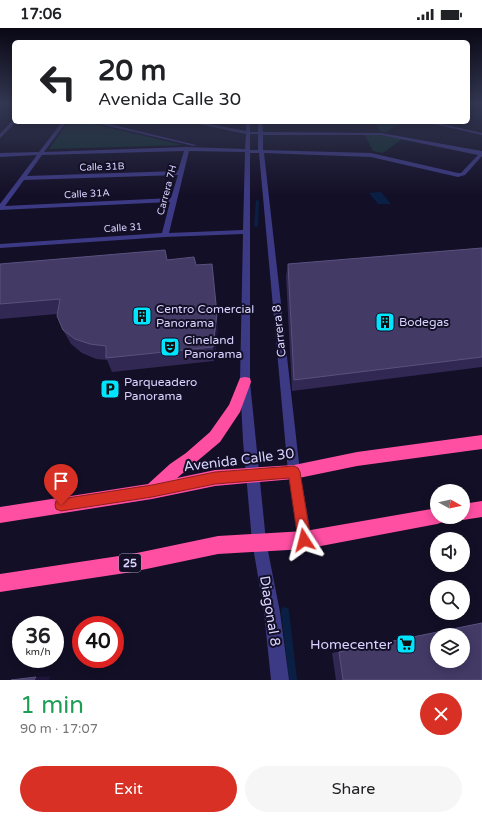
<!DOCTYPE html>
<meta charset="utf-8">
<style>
:root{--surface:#fff;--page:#f6f6f6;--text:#202124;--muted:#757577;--accent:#d93025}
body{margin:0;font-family:"Varela Round",sans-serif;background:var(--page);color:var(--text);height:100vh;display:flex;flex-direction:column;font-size:15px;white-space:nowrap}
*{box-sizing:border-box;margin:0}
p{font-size:13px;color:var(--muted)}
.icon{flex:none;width:22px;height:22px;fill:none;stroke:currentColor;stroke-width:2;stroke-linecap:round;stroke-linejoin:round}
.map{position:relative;height:652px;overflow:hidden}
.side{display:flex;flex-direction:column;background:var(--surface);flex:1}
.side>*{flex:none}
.banner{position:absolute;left:12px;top:12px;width:458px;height:84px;border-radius:6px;box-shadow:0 2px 10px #0003;background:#fff;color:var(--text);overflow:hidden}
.needle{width:26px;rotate:98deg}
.buttons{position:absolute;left:430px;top:456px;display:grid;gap:8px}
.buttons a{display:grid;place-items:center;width:40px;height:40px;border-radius:50%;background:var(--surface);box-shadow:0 2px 10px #0003;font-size:20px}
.speed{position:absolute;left:12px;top:588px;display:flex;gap:8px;font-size:20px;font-weight:700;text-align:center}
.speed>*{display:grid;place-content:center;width:52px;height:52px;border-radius:50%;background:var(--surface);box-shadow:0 2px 10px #0003;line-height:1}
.speed small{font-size:10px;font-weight:400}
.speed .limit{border:6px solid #d22;background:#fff;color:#111}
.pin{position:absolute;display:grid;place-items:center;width:34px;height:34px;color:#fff;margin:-41px -17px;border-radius:50% 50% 50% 0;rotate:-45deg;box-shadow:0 0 4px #0007}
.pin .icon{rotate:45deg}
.me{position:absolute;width:44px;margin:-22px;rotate:351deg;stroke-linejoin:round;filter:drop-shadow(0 0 3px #0008)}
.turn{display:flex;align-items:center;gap:14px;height:84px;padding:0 20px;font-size:18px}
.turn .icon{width:52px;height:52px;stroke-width:2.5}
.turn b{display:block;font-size:28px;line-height:34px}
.round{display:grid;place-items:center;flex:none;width:42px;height:42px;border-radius:21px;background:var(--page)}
.overview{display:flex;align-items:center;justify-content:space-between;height:68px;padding:0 20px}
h1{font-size:24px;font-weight:600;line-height:30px;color:#1e9e55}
.primary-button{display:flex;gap:8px;margin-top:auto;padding:8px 20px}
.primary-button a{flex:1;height:46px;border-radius:24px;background:var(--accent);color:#fff;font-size:16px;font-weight:600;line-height:46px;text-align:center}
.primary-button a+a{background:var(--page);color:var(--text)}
.status{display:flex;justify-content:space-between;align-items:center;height:28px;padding:0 20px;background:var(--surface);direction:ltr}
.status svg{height:11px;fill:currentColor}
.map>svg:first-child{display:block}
.green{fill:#12302f}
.water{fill:#0a1f44}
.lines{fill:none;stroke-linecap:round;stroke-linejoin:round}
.stream{fill:#0a1f44;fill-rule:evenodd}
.minor{fill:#3d3a85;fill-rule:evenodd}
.highway{fill:#ff4fa3;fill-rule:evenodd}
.wall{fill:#312854}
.shaded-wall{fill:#1d163a}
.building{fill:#433a66;stroke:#5a527e;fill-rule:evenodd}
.route{fill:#d93025;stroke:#8d1f18}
.labels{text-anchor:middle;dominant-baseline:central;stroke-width:4;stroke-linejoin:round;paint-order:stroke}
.far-street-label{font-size:10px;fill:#d9d4ff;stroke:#130f26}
.shield{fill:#130f26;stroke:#9e99be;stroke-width:1}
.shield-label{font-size:11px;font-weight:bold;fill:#d9d4ff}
.poi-label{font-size:12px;fill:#d9d4ff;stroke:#130f26;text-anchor:start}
.street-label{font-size:12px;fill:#d9d4ff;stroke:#130f26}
.near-street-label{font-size:14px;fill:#d9d4ff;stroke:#130f26}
.near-poi-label{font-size:14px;fill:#d9d4ff;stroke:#130f26;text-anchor:end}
</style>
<div class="status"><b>17:06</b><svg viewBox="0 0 49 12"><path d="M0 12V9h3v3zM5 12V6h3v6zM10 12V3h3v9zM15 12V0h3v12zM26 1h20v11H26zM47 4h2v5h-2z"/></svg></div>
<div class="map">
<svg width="482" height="652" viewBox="0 0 482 652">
<rect width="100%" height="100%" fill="#130f26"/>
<path class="green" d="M375 94H403L386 104 380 103Z
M93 96 183 117 49 121 66 97Z
M365 107H380L402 111 383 125 373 123Z"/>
<path class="water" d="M381 164 391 176H378L369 165Z"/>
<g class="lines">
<path class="stream" d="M256 172 259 173 258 198 256 199 254 198Z
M285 579 288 580 289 583 297 652H289L281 583 282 580Z"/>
<path class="minor" d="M12 93 16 94 0 110V106Z
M62 94H101L196 117 194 118 100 96H65L44 124 187 119 245 121 246 106 189 94H198L246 103V94H250V104H258V94H262L263 104 381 105 482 123V128L465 147 458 149 371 129 264 125 300 444 312 512 310 517 305 519 300 517 298 512 288 444 259 125H250V354L266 513 280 584 289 652H271L264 584 252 513 243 413 240 354 243 206 165 209 0 220V216L162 205 170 174 0 182V176L37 127 0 129V125L39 124ZM250 106H258V122H250ZM263 107H381L478 127 461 145H458L371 125 263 122ZM184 123 178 143 27 148 42 127ZM189 123 245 124 243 202 169 205ZM178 147 171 170 5 178 24 152Z
M425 94H433L482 105V107Z"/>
<path class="highway" d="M245 349 250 350 251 354 240 384 220 414 177 450 215 442 294 437 357 424 482 407V421L357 438 294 451 215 458 152 471 0 495V479L148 456 170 436 186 425 210 404 229 377 240 350Z
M482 473V489L463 492 457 490 463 489V476Z
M437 480V489H445L443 494 437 496 305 521 218 526 132 544 0 564V546L132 526 218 508 305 503Z"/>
</g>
<path class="wall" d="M482 220V339L292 363 286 248 288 236Z
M165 222 167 232 196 237 218 300 214 333 112 344 107 332 96 331 82 325 71 316 63 302 57 286 0 291V236Z
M482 595V652H336L332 625Z"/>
<path class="shaded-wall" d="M217 286 218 300 214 333 213 319Z
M50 648 49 652H34L36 649Z"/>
<path class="building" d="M482 220V329L294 352 288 236Z
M165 222 167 232 194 229 196 237 212 236 217 286 213 319 106 330V318L90 316 75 311 63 302 57 288 60 271 0 276V236Z
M482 595V652H343L339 624ZM437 607H463V633H437Z
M36 649 34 652H11Z"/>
<linearGradient id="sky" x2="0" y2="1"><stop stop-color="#0a0815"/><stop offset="0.45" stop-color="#333752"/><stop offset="1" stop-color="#333752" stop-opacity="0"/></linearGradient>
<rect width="482" height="168" fill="url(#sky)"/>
<path class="route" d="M294 438 298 440 300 444 311 512 309 517 304 519 300 517 298 512 289 450 215 456 152 469 61 483 56 481 55 477 56 473 61 471 152 457 215 444Z"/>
<defs>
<symbol id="building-square" viewBox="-11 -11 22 22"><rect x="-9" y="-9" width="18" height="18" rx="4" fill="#00e5ff" stroke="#130f26"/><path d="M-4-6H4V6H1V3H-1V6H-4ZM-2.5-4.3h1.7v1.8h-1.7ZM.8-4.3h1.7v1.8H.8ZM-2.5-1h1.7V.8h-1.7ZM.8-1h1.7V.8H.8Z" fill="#111"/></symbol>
<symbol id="theatre-square" viewBox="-11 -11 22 22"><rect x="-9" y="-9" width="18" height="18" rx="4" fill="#00e5ff" stroke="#130f26"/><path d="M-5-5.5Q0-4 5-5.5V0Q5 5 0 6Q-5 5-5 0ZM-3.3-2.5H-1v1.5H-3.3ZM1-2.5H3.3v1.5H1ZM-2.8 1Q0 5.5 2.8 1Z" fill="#111"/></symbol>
<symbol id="parking-square" viewBox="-11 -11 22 22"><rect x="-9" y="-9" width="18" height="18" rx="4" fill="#00e5ff" stroke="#130f26"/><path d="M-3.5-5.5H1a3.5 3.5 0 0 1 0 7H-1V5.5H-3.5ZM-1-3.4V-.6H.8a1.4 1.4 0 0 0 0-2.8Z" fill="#111"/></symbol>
<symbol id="supermarket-square" viewBox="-11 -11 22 22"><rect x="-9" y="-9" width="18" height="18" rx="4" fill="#00e5ff" stroke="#130f26"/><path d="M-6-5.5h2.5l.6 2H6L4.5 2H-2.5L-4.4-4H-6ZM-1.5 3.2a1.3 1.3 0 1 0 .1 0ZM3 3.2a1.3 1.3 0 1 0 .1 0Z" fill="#111"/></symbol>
</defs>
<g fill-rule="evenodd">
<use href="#building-square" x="131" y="277" width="22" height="22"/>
<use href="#building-square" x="374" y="283" width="22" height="22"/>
<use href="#theatre-square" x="159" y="308" width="22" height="22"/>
<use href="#parking-square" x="99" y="350" width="22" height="22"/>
<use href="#supermarket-square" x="395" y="605" width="22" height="22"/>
</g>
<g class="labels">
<g class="far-street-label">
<text transform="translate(102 139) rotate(-2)">Calle 31B</text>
<text transform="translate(167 162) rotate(-75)">Carrera 7H</text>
<text transform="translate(87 166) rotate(-3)">Calle 31A</text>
<text transform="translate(123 200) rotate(-4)">Calle 31</text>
</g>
<rect class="shield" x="119" y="526" width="22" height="18" rx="3"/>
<g class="shield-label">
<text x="130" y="535">25</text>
</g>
<g class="poi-label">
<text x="156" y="281">Centro Comercial<tspan x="156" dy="14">Panorama</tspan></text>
<text x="399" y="294">Bodegas</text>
<text x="184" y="312">Cineland<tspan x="184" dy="14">Panorama</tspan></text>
<text x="124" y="354">Parqueadero<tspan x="124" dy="14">Panorama</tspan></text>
</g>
<g class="street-label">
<text transform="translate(279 303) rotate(-96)">Carrera 8</text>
</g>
<g class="near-street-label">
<text transform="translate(239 432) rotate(-7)">Avenida Calle 30</text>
<text transform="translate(270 583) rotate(81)">Diagonal 8</text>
</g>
<g class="near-poi-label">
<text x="392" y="616">Homecenter</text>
</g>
</g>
</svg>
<div class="buttons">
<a><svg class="needle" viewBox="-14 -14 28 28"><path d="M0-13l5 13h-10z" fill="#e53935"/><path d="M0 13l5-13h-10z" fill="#757577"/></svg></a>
<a><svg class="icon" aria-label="sound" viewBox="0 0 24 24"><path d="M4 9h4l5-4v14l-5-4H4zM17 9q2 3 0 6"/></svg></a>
<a><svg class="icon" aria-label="search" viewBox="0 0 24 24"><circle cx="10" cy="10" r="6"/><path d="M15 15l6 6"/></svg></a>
<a><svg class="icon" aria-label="layers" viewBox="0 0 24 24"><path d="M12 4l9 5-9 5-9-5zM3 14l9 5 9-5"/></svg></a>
</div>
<div class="speed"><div>36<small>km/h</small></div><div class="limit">40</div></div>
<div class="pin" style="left:61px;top:477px;background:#d93025"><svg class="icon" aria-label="arrive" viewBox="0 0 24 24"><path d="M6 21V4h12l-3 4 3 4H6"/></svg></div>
<svg class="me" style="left:304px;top:512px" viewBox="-20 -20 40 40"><path d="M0-17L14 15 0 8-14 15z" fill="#d93025" stroke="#fff" stroke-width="4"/></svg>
<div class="banner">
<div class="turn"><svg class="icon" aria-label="left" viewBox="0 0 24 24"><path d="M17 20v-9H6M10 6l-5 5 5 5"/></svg><div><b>20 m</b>Avenida Calle 30</div></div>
</div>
</div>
<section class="side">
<div class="overview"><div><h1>1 min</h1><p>90 m · 17:07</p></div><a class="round" style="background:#d93025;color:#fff"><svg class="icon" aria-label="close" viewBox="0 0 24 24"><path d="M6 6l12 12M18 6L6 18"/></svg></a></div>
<div class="primary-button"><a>Exit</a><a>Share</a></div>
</section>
